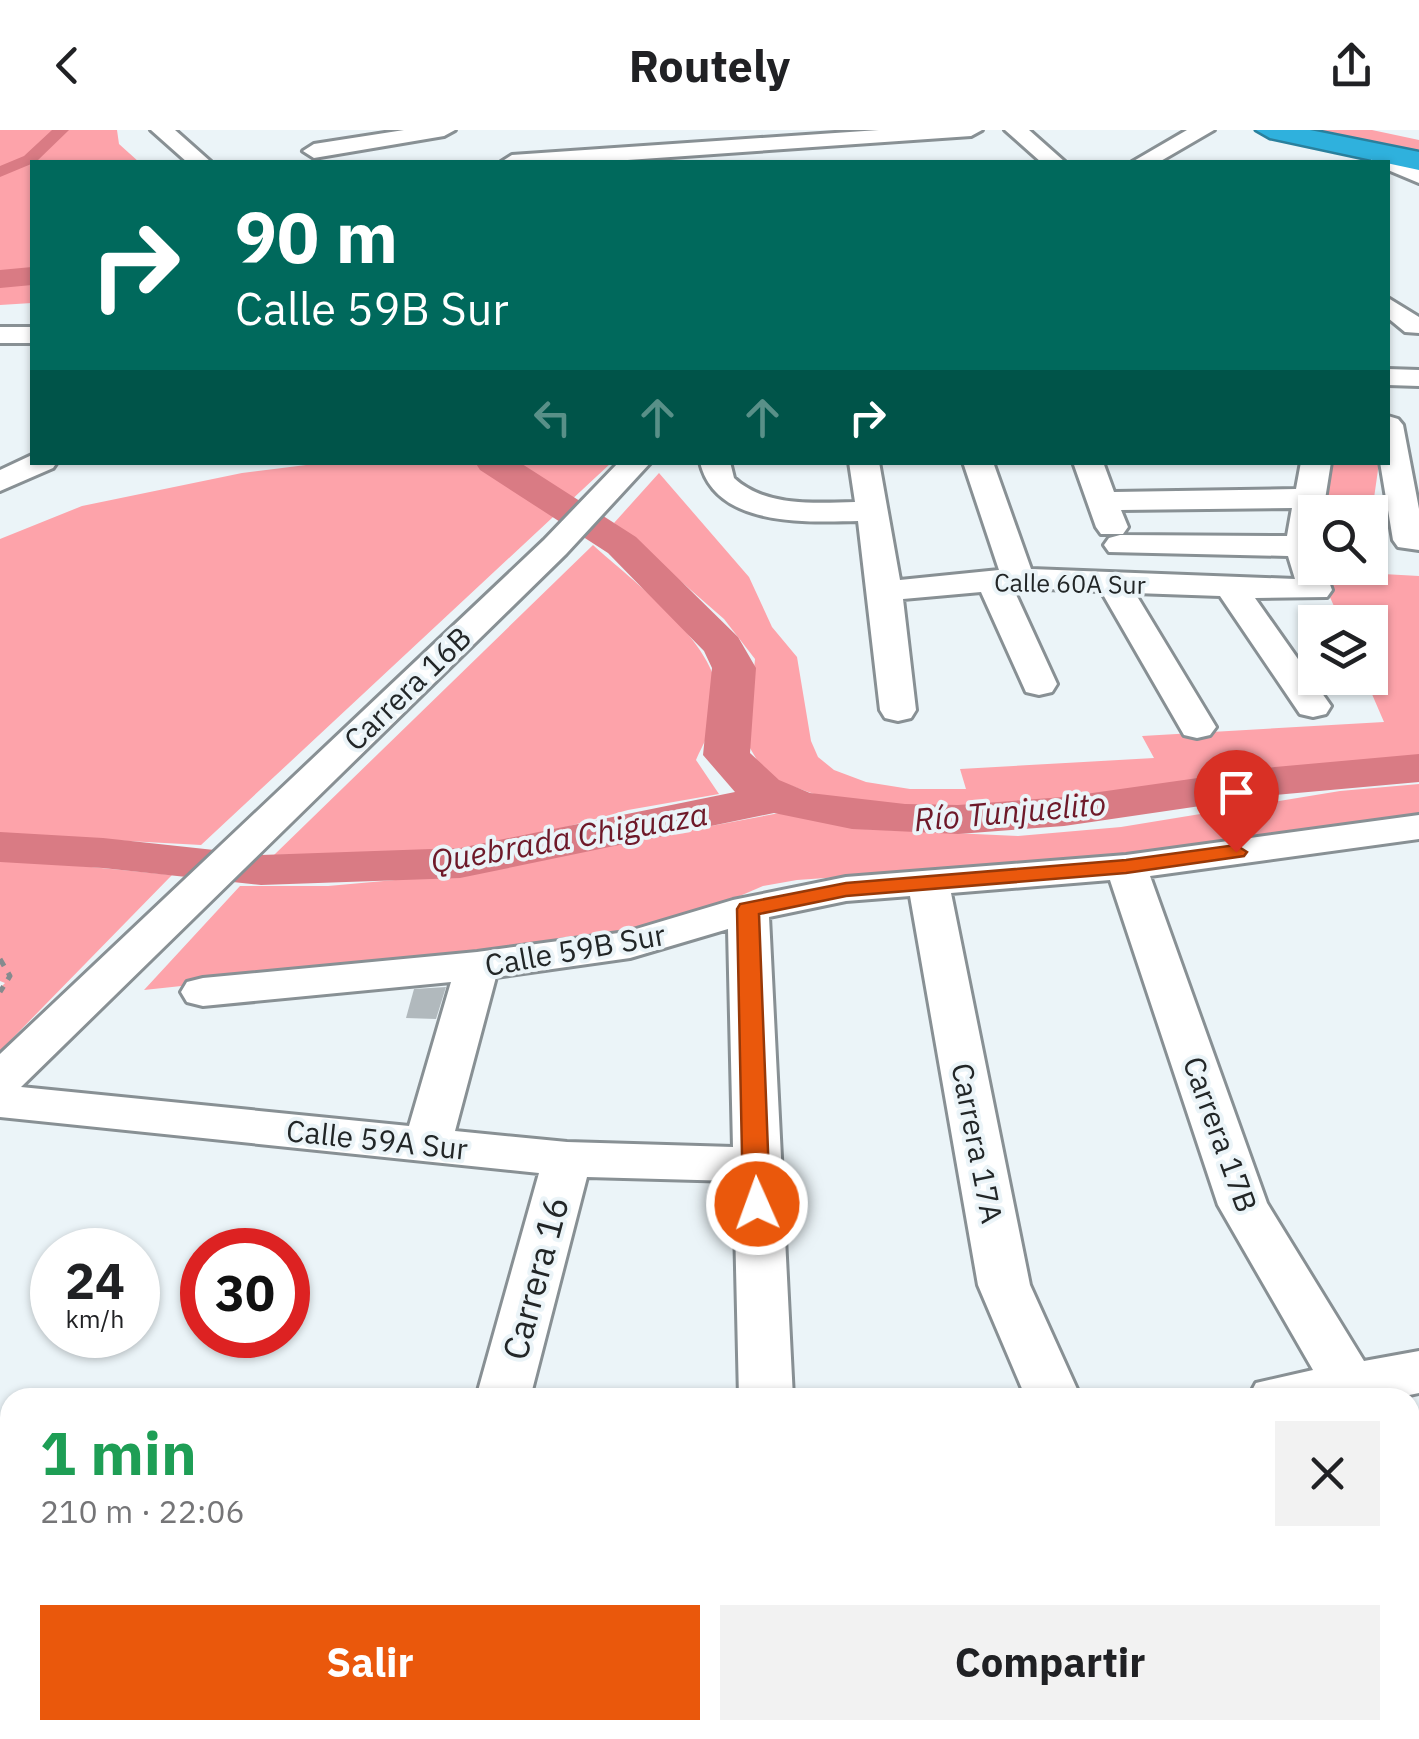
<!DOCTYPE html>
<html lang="es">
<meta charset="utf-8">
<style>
:root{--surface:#fff;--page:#f2f2f2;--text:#202124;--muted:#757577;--accent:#ea580c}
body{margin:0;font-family:"IBM Plex Sans",sans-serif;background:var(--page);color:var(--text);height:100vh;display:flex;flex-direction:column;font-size:38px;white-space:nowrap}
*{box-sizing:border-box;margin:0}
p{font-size:32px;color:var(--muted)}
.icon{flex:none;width:55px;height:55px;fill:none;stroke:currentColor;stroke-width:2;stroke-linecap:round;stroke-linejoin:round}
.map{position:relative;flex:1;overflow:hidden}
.side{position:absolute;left:0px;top:1258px;width:1420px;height:352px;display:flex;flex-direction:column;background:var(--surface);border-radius:30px 30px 0 0;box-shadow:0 2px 8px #0004}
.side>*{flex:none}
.guide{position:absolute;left:30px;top:30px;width:1360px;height:305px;border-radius:0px;box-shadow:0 2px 8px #0004;background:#00695c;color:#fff;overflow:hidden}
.tools{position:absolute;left:1298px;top:365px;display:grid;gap:20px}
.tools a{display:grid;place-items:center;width:90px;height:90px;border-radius:0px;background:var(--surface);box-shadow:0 2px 8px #0004;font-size:50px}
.speed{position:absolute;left:30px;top:1098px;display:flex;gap:20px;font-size:50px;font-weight:700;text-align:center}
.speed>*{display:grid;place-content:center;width:130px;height:130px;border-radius:50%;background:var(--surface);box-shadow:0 2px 8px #0004;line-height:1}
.speed small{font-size:25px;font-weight:400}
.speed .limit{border:15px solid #d22;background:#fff;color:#111}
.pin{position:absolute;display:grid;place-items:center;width:85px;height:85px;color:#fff;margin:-102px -42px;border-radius:50% 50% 50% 0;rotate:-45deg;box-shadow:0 0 10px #0007}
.pin .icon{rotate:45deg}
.me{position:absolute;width:110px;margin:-55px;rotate:358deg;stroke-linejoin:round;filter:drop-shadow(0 0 8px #0008)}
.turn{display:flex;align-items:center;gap:35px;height:210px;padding:0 40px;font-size:45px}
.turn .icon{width:130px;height:130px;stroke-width:2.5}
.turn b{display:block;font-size:70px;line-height:85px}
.lanes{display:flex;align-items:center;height:95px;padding:0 40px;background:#0003;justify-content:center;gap:50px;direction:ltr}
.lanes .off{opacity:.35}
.round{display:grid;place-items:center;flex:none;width:105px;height:105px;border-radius:0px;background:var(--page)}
.head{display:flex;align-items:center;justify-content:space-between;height:170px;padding:0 40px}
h1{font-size:60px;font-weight:700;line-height:75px;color:#1e9e55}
.button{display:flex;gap:20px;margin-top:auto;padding:20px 40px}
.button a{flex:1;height:115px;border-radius:0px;background:var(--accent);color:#fff;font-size:40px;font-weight:700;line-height:115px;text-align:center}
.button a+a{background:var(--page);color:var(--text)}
header{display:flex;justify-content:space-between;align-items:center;height:130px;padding:0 40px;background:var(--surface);font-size:45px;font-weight:700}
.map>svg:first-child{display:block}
.green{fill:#fda3aa}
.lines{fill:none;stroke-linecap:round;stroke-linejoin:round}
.canal{fill:#d97b84;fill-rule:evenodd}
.river{fill:#d97b84;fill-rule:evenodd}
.building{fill:#b1b9bd}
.minor-casing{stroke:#889094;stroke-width:6}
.highway-casing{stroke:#2a809d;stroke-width:5}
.path{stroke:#858b8e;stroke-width:5;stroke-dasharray:8 8;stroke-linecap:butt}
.minor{fill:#fff;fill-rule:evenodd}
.highway{fill:#2fb1dd;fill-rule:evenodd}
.route{fill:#ea580c;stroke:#983908;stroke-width:2.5}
.labels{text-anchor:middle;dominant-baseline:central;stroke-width:8;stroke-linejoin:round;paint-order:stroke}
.far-street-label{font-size:25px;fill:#222627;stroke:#ebf4f8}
.street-label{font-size:30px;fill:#222627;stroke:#ebf4f8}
.water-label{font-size:32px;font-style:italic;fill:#6e1929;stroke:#ebf4f8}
.near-street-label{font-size:35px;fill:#222627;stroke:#ebf4f8}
</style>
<header><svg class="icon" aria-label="back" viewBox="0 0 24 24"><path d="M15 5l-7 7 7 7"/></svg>Routely<svg class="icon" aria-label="share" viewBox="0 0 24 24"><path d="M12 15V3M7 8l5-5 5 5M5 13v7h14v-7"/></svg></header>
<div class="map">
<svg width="1419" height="1609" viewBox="0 0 1419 1609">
<rect width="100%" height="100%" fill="#ebf4f8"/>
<path class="green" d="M0 0H117L119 14 139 32H32V173L0 175Z
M1286 0H1372L1419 10V28Z
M322 333H611L201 715 0 704V409L82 376 242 343Z
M1324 333H1379L1370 396V382H1315Z
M659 343 749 447 772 497 797 527 811 611 818 627 834 640 866 652 910 659H966L960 639 1154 628 1142 606 1384 592 1365 548H1370V492H1341L1317 438H1363L1365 443 1419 446V630L1254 643 1139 661 989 675 899 676 825 668 767 647 747 613 755 529 724 489 614 393Z
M593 415C632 451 720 514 718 571 718 589 703 614 696 630L719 664 628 680 522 709 451 723 274 725Z
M1419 654V687L1109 728 797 750 763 756 663 799 508 821 144 860 240 756H328L451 745 785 682 865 699 1018 706 1121 697 1340 661Z
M0 728 172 745 0 921V858L5 853 0 851Z"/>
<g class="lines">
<path class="canal" d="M52 0H69L36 32 0 47V36L24 26Z"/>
<path class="river" d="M32 137V155L0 158V140Z
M475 332H519L636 407 738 507 756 538 750 623 779 650 810 663 905 674 958 675 1064 667 1275 637 1419 624V652L1275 665 1064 696 958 704 852 699 774 683 460 748 261 755 103 738 0 732V702L103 708 261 725 460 718 735 662 703 625 712 538 704 521 608 423 480 340Z"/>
</g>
<path class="building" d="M446 857 436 889 406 888 414 859Z"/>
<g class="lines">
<defs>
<path id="minor" d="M151 0H175L211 32H187Z
M404 0H455L444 6 314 28 303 21 314 14Z
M879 0H982L971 6 599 32H501L512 25Z
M1005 0H1029L1065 32H1041Z
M1187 0H1214L1159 32H1132Z
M1377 15 1419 38V53L1388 40V32H1373L1366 22Z
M1388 168 1419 187V203L1405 202 1388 188Z
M0 197H32V213H0Z
M1388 239 1419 240V256L1388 255Z
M1388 286 1398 289 1403 295 1419 379V420L1398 417 1393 410 1380 332H1388Z
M32 325V332H57L53 338 0 361V340Z
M619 332H651L566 424 21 957 409 996 451 852 203 876 187 872 181 862 187 852 203 848 477 822 626 802 733 770 846 747 1126 725 1419 685V709L1150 746 1267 1073 1364 1231 1419 1221V1263L1395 1268H1248L1256 1253 1313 1240 1218 1075 1110 750 951 763 1030 1155 1081 1268H1026L978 1155 910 766 846 771 769 787 793 1268H739L734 1051 587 1047 530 1268H476L539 1043 0 987V924L544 410ZM728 799 733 1017 567 1012 455 1001 496 847 630 828Z
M700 332H730L734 348C765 377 815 373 855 372L849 332H879L900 450 999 440 963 332H993L1031 439 1295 449 1288 426 1109 422 1104 415 1109 408 1120 405 1287 406 1292 378 1121 380 1128 397 1123 404H1101L1096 397 1073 332H1103L1114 362 1296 359 1301 332H1331L1323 382H1315V438H1324L1332 460 1327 467 1255 468 1331 576 1326 584 1313 587 1300 584 1220 466 1135 463 1216 597 1210 605 1197 608 1184 605 1101 461 1018 458H1013L1057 554 1052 562 1039 565 1026 562 981 462 903 469 916 580 911 588 898 591 885 588 880 580 858 391C805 392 715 397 700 332Z
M0 1318 10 1320V1366L0 1364Z
M1410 1513H1419V1569H1410Z
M27 1600H91L88 1609H24Z
M383 1600H447L444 1609H380Z
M729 1600H793V1609H729Z
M1106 1600H1170V1609H1106Z"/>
<path id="highway" d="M1256 0H1310L1419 22V40L1270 8Z"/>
</defs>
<use href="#minor" class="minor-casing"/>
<use href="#highway" class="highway-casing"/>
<path class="path" d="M0 829 10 846 0 862"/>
<use href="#minor" class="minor"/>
<use href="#highway" class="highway"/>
</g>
<path class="route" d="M1236 715 1247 722 1244 726 1126 743 846 766 759 784 770 1074 766 1080H747L743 1074 737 779 740 774 846 753 1126 730Z"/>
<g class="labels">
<g class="far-street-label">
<text transform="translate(1070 453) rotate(1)">Calle 60A Sur</text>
</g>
<g class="street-label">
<text transform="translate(407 558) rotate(-44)">Carrera 16B</text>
<text transform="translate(575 819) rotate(-10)">Calle 59B Sur</text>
<text transform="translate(1221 1004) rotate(70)">Carrera 17B</text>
<text transform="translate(377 1009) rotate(6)">Calle 59A Sur</text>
<text transform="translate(978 1013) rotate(79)">Carrera 17A</text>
</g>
<g class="water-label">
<text transform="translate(1010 681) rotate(-5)">Río Tunjuelito</text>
<text transform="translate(569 707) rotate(-10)">Quebrada Chiguaza</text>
</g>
<g class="near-street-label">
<text transform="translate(535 1148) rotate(-75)">Carrera 16</text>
</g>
</g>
</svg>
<div class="tools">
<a><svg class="icon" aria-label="search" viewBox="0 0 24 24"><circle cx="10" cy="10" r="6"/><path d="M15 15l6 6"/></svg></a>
<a><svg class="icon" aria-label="layers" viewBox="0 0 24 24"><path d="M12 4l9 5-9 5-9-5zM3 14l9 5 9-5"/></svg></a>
</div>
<div class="speed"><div>24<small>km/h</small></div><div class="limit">30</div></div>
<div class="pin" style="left:1236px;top:722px;background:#d93025"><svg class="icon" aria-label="arrive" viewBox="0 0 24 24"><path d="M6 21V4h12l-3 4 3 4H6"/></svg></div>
<svg class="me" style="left:757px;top:1074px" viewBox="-20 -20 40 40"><circle r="17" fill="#ea580c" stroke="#fff" stroke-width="3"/><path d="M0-11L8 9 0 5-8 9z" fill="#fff"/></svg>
<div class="guide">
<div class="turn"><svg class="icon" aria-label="right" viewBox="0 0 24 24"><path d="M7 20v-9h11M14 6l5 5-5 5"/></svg><div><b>90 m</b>Calle 59B Sur</div></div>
<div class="lanes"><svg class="icon off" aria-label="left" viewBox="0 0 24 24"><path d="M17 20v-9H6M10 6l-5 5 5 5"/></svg><svg class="icon off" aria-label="ahead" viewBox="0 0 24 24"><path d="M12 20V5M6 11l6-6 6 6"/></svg><svg class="icon off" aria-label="ahead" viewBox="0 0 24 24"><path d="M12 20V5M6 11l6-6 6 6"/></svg><svg class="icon" aria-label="right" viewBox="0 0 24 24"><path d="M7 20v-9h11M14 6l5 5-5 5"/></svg></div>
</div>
<section class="side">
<div class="head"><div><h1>1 min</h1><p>210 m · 22:06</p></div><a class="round"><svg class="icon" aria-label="close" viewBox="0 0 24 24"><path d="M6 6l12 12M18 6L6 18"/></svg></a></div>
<div class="button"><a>Salir</a><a>Compartir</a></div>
</section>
</div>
